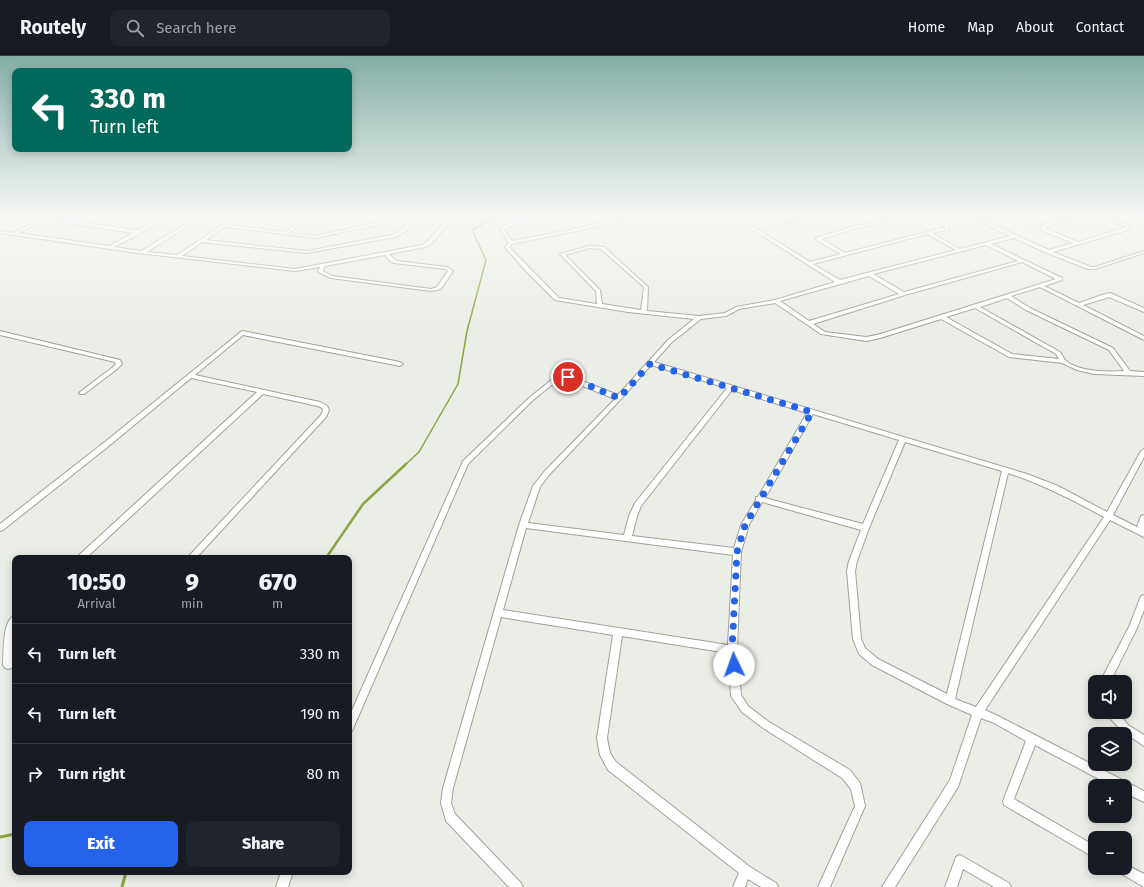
<!DOCTYPE html>
<meta charset="utf-8">
<style>
:root{--surface:#171b24;--page:#20242c;--text:#f1f3f6;--muted:#9ea1a6;--line:#363941;--accent:#2563eb}
body{margin:0;font-family:"Fira Sans",sans-serif;background:var(--page);color:var(--text);height:100vh;display:flex;flex-direction:column;font-size:15px;white-space:nowrap}
*{box-sizing:border-box;margin:0}
p{font-size:13px;color:var(--muted)}
.icon{flex:none;width:22px;height:22px;fill:none;stroke:currentColor;stroke-width:2;stroke-linecap:round;stroke-linejoin:round}
.map{position:relative;flex:1;overflow:hidden}
.details{position:absolute;left:12px;top:499px;width:340px;height:320px;display:flex;flex-direction:column;background:var(--surface);border-radius:8px;box-shadow:0 2px 10px #0003}
.details>*{flex:none}
.banner{position:absolute;left:12px;top:12px;width:340px;height:84px;border-radius:8px;box-shadow:0 2px 10px #0003;background:#00695c;color:#fff;overflow:hidden}
.fabs{position:absolute;left:1088px;top:619px;display:grid;gap:8px}
.fabs a{display:grid;place-items:center;width:44px;height:44px;border-radius:8px;background:var(--surface);box-shadow:0 2px 10px #0003;font-size:20px}
.pin{position:absolute;display:grid;place-items:center;width:34px;height:34px;color:#fff;margin:-17px;border:2px solid #fff;border-radius:50%;box-shadow:0 1px 4px #0007}
.me{position:absolute;width:44px;margin:-22px;rotate:357deg;stroke-linejoin:round;filter:drop-shadow(0 0 3px #0008)}
.turn{display:flex;align-items:center;gap:14px;height:84px;padding:0 12px;font-size:18px}
.turn .icon{width:52px;height:52px;stroke-width:2.5}
.turn b{display:block;font-size:28px;line-height:34px}
.eta{display:flex;justify-content:space-evenly;align-items:center;height:68px;text-align:center}
.eta b{font-size:24px;font-weight:800;line-height:28px}
.primary-button{display:flex;gap:8px;margin-top:auto;padding:8px 12px}
.primary-button a{flex:1;height:46px;border-radius:8px;background:var(--accent);color:#fff;font-size:16px;font-weight:800;line-height:46px;text-align:center}
.primary-button a+a{background:var(--page);color:var(--text)}
ul{padding:0;list-style:none}
li{display:flex;align-items:center;gap:12px;height:60px;padding:0 12px;border-top:1px solid var(--line)}
li div{flex:1}
li b{display:block;font-size:15px}
li em{font-style:normal}
header{display:flex;align-items:center;gap:24px;box-sizing:border-box;height:56px;padding:0 20px;background:var(--surface);border-bottom:1px solid var(--line)}
header strong{font-size:19px}
nav{display:flex;gap:22px;margin-inline-start:auto;font-size:14px}
.search{width:280px;height:36px;background:var(--page);display:flex;align-items:center;gap:10px;box-sizing:border-box;padding:0 14px;border-radius:8px;color:var(--muted);font-size:15px}
.map>svg:first-child{display:block}
.lines{fill:none;stroke-linecap:round;stroke-linejoin:round}
.stream-far2{stroke:#8da441;stroke-width:1.5}
.stream-far1{stroke:#8da441;stroke-width:2.5}
.stream{stroke:#8da441;stroke-width:3}
.minor-casing{stroke:#a0a29a;stroke-width:2}
.minor{fill:#fff;fill-rule:evenodd}
.route{stroke:#2563eb;stroke-width:7;stroke-dasharray:0 12.6}
</style>
<header>
<strong>Routely</strong>
<div class="search"><svg class="icon" aria-label="search" viewBox="0 0 24 24"><circle cx="10" cy="10" r="6"/><path d="M15 15l6 6"/></svg>Search here</div>
<nav><a>Home</a><a>Map</a><a>About</a><a>Contact</a></nav>
</header>
<div class="map">
<svg width="1144" height="831" viewBox="0 0 1144 831">
<rect width="100%" height="100%" fill="#ebeee6"/>
<g class="lines">
<path class="stream-far2" d="M405 409 419 396 458 328 467 275 486 204 472 174 502 158"/>
<path class="stream-far1" d="M326 502 363 448 406 408"/>
<path class="stream" d="M0 781 15 778
M122 831 126 816"/>
<defs>
<path id="minor" d="M51 158H56L49 162 137 174 161 161 148 159 146 158H171L141 177 114 191 141 195 202 158H207L147 196 177 199 239 158H244L228 169 254 172 275 158H279L259 173 285 176 309 158H313L289 177 315 180 376 167 387 158H391L378 169 315 182 225 171 206 184 307 195 392 179 402 173 418 158H422L406 175 395 181 307 197 202 186 182 200 295 213 422 189 428 185 452 158H456L432 187 425 191 389 198 394 203 397 205 447 211 453 215 441 233 431 235 331 222 318 216V215L320 211 295 215 138 197 0 177V175L13 177ZM45 164 133 177 109 190 18 177ZM385 199 390 205 394 207 446 213 448 215 437 231 431 233 332 220 323 215 325 210Z
M532 158H536L537 160C529 167 515 167 505 173V175L512 185 590 170 580 158H584L593 169 648 158H656L654 159 512 188 509 191 559 242 597 248 596 235 560 198 589 190 604 191 648 231 647 255 699 260 725 257 736 251 775 244 835 226 728 158H733L810 206 841 198 816 184V182L851 171 888 163 879 158C884 158 887 161 892 162 898 163 911 158 919 158L854 173 822 183 845 197 946 171 920 158H925L949 169 950 173 932 177 960 193 1010 180 964 158H969L980 163 997 158H1003L983 164 1049 194 1073 187 1043 175 1040 170 1041 169 1086 158H1092L1045 171 1047 173 1078 186 1127 171 1093 158H1099L1129 169 1131 173 1053 196 1091 211H1095L1144 195V197L1095 213H1088L1047 197 1014 182 991 188 1062 222V224L1044 230 1079 247 1102 239 1110 237 1144 252V256L1109 241 1083 249 1144 280V284L1040 231 1011 240 1030 252 1113 292 1130 315 1144 316V320L1094 318 1077 314 1062 307 1009 301 941 263 880 282 866 285 821 278 775 247 739 253 726 260 701 263 672 286 654 306 1027 418 1058 430 1107 456 1141 395 1144 393V401L1113 459 1137 471 1141 460 1144 459V481L1110 464 985 654 1000 661 1144 735V746L1125 737V730H1112L1035 689 1014 743 1095 790V802L1004 749 1003 745 1026 685 994 667 981 662 958 731 895 831H882L950 724 972 659 947 648 872 609 859 598 853 583 847 515 849 505 861 474 762 446 749 469 741 496 737 594 741 639 748 650 769 666 850 714 860 727 865 750 830 831H818L855 750 851 733 842 722 763 672 742 656 731 640 728 597 622 580 607 682 610 697 616 706 750 811 776 827 778 831H761L748 823 745 831H733L739 817 608 714 600 699 597 682 613 579 501 561 453 732 451 747 455 758 521 827 523 831H509L446 765 441 747 443 732 519 469 533 430 544 416 615 343 563 322 559 323 533 344 468 408 352 675 349 677V661L463 405 529 342 555 321 562 318 570 320 618 339 668 284 694 263 628 256 555 244 525 214 505 191 509 187 501 175V171L509 167 531 161 533 160ZM927 178 956 194 840 224 813 208ZM986 189 1018 205 904 236 873 218ZM589 192 601 193 644 231 641 254 602 248 600 234 565 199ZM1022 206 1056 223 877 279 866 281 825 276 813 268 905 239ZM869 220 899 238 809 265 780 245ZM1007 242 1026 254 1109 294 1124 315C1107 316 1078 316 1065 304 1063 302 1062 298 1060 296L980 251ZM975 252 1056 298 1059 303 1012 298 946 261ZM651 309 727 332 635 447 629 460 624 479 528 467 540 431 548 420 621 343ZM732 334 807 357 758 441H756V444L741 469 734 492 632 480 637 460 641 450ZM813 358 899 384 863 468 765 442ZM905 386 1002 415 947 638 878 603 865 592 861 583 855 515 857 505 869 472ZM1008 417C1042 428 1073 444 1104 461L976 651 955 643ZM526 472 733 499 728 589 503 554Z
M772 158C779 158 784 164 791 165L822 158H829L791 167 784 166Z
M1135 158H1140L1144 160V162Z
M0 275 120 304 122 308 117 313 84 338H80L79 337 80 336 113 311 116 308 115 306 0 279Z
M242 275 400 306 403 308 400 310 243 279 195 319 320 346 327 350 329 354 326 361 196 502H187L321 359 323 354 322 352 318 350 263 338 86 502H77L78 500 257 336 191 322 110 389 3 474 0 475V468L106 385Z
M1144 539V554L1137 572 1110 626H1100L1129 571 1141 540Z
M15 559 13 603H15V611L8 613 5 612 3 609C4 597 2 564 15 559Z
M1105 656H1117L1128 669 1144 679V690L1122 675 1107 659Z
M960 799 1009 827 1011 831H994L963 813 957 831H945L956 801Z
M1125 808 1144 818V831L1118 816 1116 812H1125Z
M281 816H293L288 831H276Z"/>
</defs>
<use href="#minor" class="minor-casing"/>
<use href="#minor" class="minor"/>
</g>
<linearGradient id="sky" x2="0" y2="1"><stop stop-color="#83aea5"/><stop offset="0.58" stop-color="#f6f7f4"/><stop offset="1" stop-color="#f6f7f4" stop-opacity="0"/></linearGradient>
<rect width="1144" height="274" fill="url(#sky)"/>
<g class="lines">
<path class="route" d="M568 321 619 342 650 308 812 356 745 469 737 496 732 594 734 609"/>
</g>
</svg>
<div class="fabs">
<a><svg class="icon" aria-label="sound" viewBox="0 0 24 24"><path d="M4 9h4l5-4v14l-5-4H4zM17 9q2 3 0 6"/></svg></a>
<a><svg class="icon" aria-label="layers" viewBox="0 0 24 24"><path d="M12 4l9 5-9 5-9-5zM3 14l9 5 9-5"/></svg></a>
<a>+</a>
<a>−</a>
</div>
<div class="pin" style="left:568px;top:321px;background:#d93025"><svg class="icon" aria-label="arrive" viewBox="0 0 24 24"><path d="M6 21V4h12l-3 4 3 4H6"/></svg></div>
<svg class="me" style="left:734px;top:609px" viewBox="-20 -20 40 40"><circle r="19" fill="#fff"/><path d="M0-13L10 11 0 6-10 11z" fill="#2563eb"/></svg>
<div class="banner">
<div class="turn"><svg class="icon" aria-label="left" viewBox="0 0 24 24"><path d="M17 20v-9H6M10 6l-5 5 5 5"/></svg><div><b>330 m</b>Turn left</div></div>
</div>
<section class="details">
<div class="eta">
<div><b>10:50</b><p>Arrival</p></div>
<div><b>9</b><p>min</p></div>
<div><b>670</b><p>m</p></div>
</div>
<ul>
<li><svg class="icon" aria-label="left" viewBox="0 0 24 24"><path d="M17 20v-9H6M10 6l-5 5 5 5"/></svg><div><b>Turn left</b></div><em>330 m</em></li>
<li><svg class="icon" aria-label="left" viewBox="0 0 24 24"><path d="M17 20v-9H6M10 6l-5 5 5 5"/></svg><div><b>Turn left</b></div><em>190 m</em></li>
<li><svg class="icon" aria-label="right" viewBox="0 0 24 24"><path d="M7 20v-9h11M14 6l5 5-5 5"/></svg><div><b>Turn right</b></div><em>80 m</em></li>
</ul>
<div class="primary-button"><a>Exit</a><a>Share</a></div>
</section>
</div>
